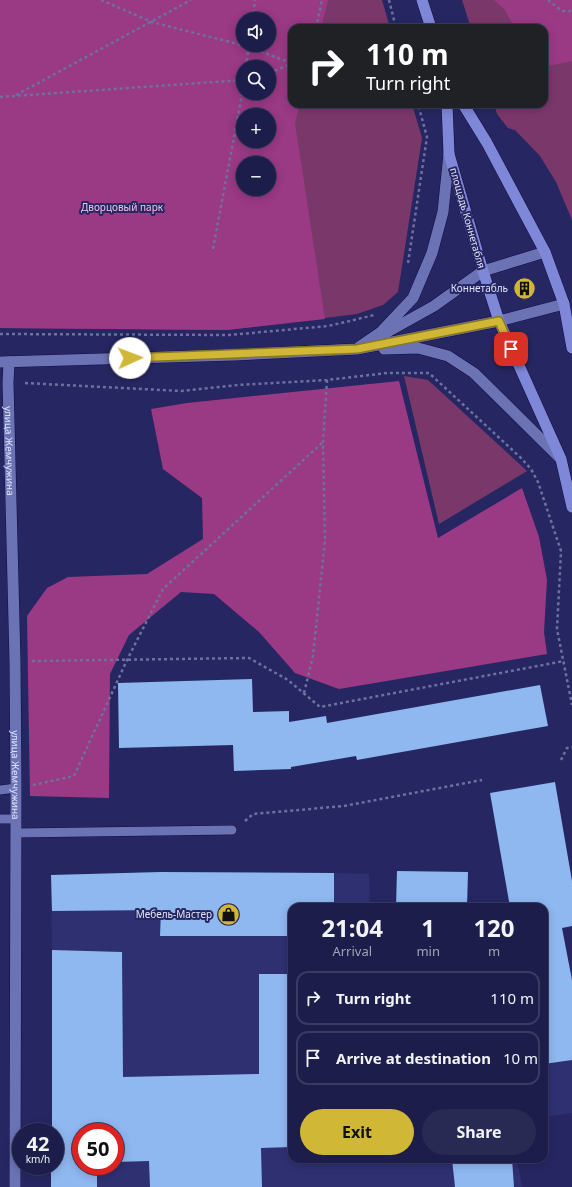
<!DOCTYPE html>
<meta charset="utf-8">
<style>
:root{--surface:#1c1d4a;--page:#292a54;--text:#f1f3f6;--muted:#a0a2b5;--line:#3a3b62;--accent:#d1b736}
body{margin:0;font-family:"Noto Sans",sans-serif;background:var(--page);color:var(--text);height:100vh;display:flex;flex-direction:column;font-size:15px;white-space:nowrap}
*{box-sizing:border-box;margin:0}
p{font-size:13px;color:var(--muted)}
.icon{flex:none;width:22px;height:22px;fill:none;stroke:currentColor;stroke-width:2;stroke-linecap:round;stroke-linejoin:round}
.map{position:relative;flex:1;overflow:hidden}
.panel{position:absolute;left:288px;top:903px;width:260px;height:260px;display:flex;flex-direction:column;background:var(--surface);border-radius:12px;box-shadow:0 2px 10px #0003,0 0 0 1px var(--line)}
.panel>*{flex:none}
.hud{position:absolute;left:288px;top:24px;width:260px;height:84px;border-radius:12px;box-shadow:0 2px 10px #0003,0 0 0 1px var(--line);background:#202124;color:#fff;overflow:hidden}
.fabs{position:absolute;left:236px;top:12px;display:grid;gap:8px}
.fabs a{display:grid;place-items:center;width:40px;height:40px;border-radius:50%;background:var(--surface);box-shadow:0 2px 10px #0003,0 0 0 1px var(--line);font-size:20px}
.speed{position:absolute;left:12px;top:1123px;display:flex;gap:8px;font-size:20px;font-weight:700;text-align:center}
.speed>*{display:grid;place-content:center;width:52px;height:52px;border-radius:50%;background:var(--surface);box-shadow:0 2px 10px #0003,0 0 0 1px var(--line);line-height:1}
.speed small{font-size:10px;font-weight:400}
.speed .limit{border:6px solid #d22;background:#fff;color:#111}
.pin{position:absolute;display:grid;place-items:center;width:34px;height:34px;color:#fff;margin:-17px;border-radius:8px;box-shadow:0 2px 6px #0006}
.me{position:absolute;width:44px;margin:-22px;rotate:88deg;stroke-linejoin:round;filter:drop-shadow(0 0 3px #0008)}
.turn{display:flex;align-items:center;gap:14px;height:84px;padding:0 12px;font-size:18px}
.turn .icon{width:52px;height:52px;stroke-width:2.5}
.turn b{display:block;font-size:28px;line-height:34px}
.eta{display:flex;justify-content:space-evenly;align-items:center;height:68px;text-align:center}
.eta b{font-size:24px;font-weight:700;line-height:28px}
.cta{display:flex;gap:8px;margin-top:auto;padding:8px 12px}
.cta a{flex:1;height:46px;border-radius:24px;background:var(--accent);color:#111;font-size:16px;font-weight:700;line-height:46px;text-align:center}
.cta a+a{background:var(--page);color:var(--text)}
ul{padding:0;list-style:none}
li{display:flex;align-items:center;gap:12px;height:54px;margin:0 8px 6px;padding:0 4px;border:2px solid var(--line);border-radius:12px}
li div{flex:1}
li b{display:block;font-size:15px}
li em{font-style:normal}
.map>svg:first-child{display:block}
.built{fill:#2e3072;fill-rule:evenodd}
.green{fill:#7a386a;fill-rule:evenodd}
.forest{fill:#9a3984;fill-rule:evenodd}
.building{fill:#8fb7f0}
.lines{fill:none;stroke-linecap:round;stroke-linejoin:round}
.service-casing{stroke:#110b45;stroke-width:10}
.minor-casing{stroke:#110b45;stroke-width:12}
.secondary-casing{stroke:#110b45;stroke-width:12}
.primary-casing{stroke:#110b45;stroke-width:12}
.path{stroke:#6e709d;stroke-width:2.5;stroke-dasharray:3 3;stroke-linecap:butt}
.service{stroke:#6b73b5;stroke-width:9}
.minor{stroke:#6b73b5;stroke-width:11}
.secondary{stroke:#6b73b5;stroke-width:11}
.primary{stroke:#7e87d8;stroke-width:11}
.route-casing{stroke:#887723;stroke-width:10}
.route{stroke:#d1b736;stroke-width:7}
.labels{text-anchor:middle;dominant-baseline:central;stroke-width:4;stroke-linejoin:round;paint-order:stroke}
.park-label{font-size:10px;fill:#f5c2e6;stroke:#262762}
.street-label{font-size:10px;fill:#dfe3f9;stroke:#262762}
.poi-label{font-size:10px;fill:#dfe3f9;stroke:#262762;text-anchor:end}
</style>
<div class="map">
<svg width="572" height="1187" viewBox="0 0 572 1187">
<rect width="100%" height="100%" fill="#262762"/>
<path class="built" d="M161 872 334 873 369 874 370 907H292V1159H517L522 1187H51L55 1166V1132H52V950L51 875ZM81 1132H115V1166H81Z
M572 972V1113L544 1117V977Z"/>
<path class="green" d="M0 0H382L390 28H292V104H412L422 138 398 292 383 305 357 314 227 330 0 328ZM243 19H269V45H243ZM243 67H269V93H243ZM243 115H269V141H243ZM243 163H269V189H243Z
M462 0H572V220L556 182 540 156 515 130 508 128 497 114 494 104H544V28H471Z
M404 376 428 380 527 471 439 524Z"/>
<path class="forest" d="M0 0H328L321 28H292V104H300L295 123 325 319 227 330 0 328ZM243 19H269V45H243ZM243 67H269V93H243ZM243 115H269V141H243ZM243 163H269V189H243Z
M494 0H572V61L544 67V28H515L504 9Z
M399 381 438 538 522 488 539 537 547 580 544 632 547 654 339 689 295 673 259 632 214 594 181 592 129 635 110 674 109 798 30 796 27 616 47 588 68 577 147 574 203 539 202 498 163 469 151 409 187 403Z"/>
<path class="building" d="M252 679 253 712 289 711V722L326 716 327 723 540 685 548 726 357 760 356 756 291 767V769L234 771 233 745 119 748 118 683Z
M555 782 572 881V926L562 928 572 980V1060L544 1064V907H510L490 793Z
M397 871 468 872 467 907H396Z
M161 872 334 873V907H292V936H160L161 910 52 911 51 875Z
M52 950 122 952 123 1077 259 1074V974H292V1147L261 1148 262 1187H150L149 1161 115 1162V1132H81V1166H97V1187H51V1166H55V1132H52Z
M452 1159H512L514 1187H455Z"/>
<g class="lines">
<defs>
<path id="service" d="M0 790 16 788
M0 819H16
M16 833 232 830"/>
<g id="minor">
<path id="s1" d="M9 362 8 383 15 661 16 788 15 1187"/>
</g>
<path id="secondary" d="M382 335 434 306 483 271 545 252
M359 347 381 332 413 298 432 253 443 212 449 154
M384 349 418 348 448 356 474 373 560 458
M0 362 235 355 357 349 499 321 564 304"/>
<path id="primary" d="M422 0 431 28
M447 104 449 154 483 271 499 321 561 459 572 507
M463 104 487 143 545 252 564 304 572 348"/>
</defs>
<use href="#service" class="service-casing"/>
<use href="#minor" class="minor-casing"/>
<use href="#secondary" class="secondary-casing"/>
<use href="#primary" class="primary-casing"/>
<path class="path" d="M101 0 152 22 249 47 291 63
M389 0 396 28
M548 0 562 11H572
M253 19 255 0
M316 28 322 0
M246 67 249 45
M269 73 291 64
M16 95 191 0
M0 97 243 80
M213 249 243 89
M408 263 427 137 418 104
M0 334 229 335 328 326 354 320 374 315
M25 383 181 391 238 385 327 380 387 373H429L520 457 531 469 538 482 561 551 557 629 572 705
M32 661 249 658 288 680 320 707 564 661
M304 693 313 656 325 540 323 442 327 380
M561 760 567 748 572 747
M33 785 74 776 127 660 163 589 323 442
M245 821 253 814 344 806 482 780"/>
<use href="#service" class="service"/>
<use href="#minor" class="minor"/>
<use href="#secondary" class="secondary"/>
<use href="#primary" class="primary"/>
</g>
<g class="lines">
<defs>
<path id="route" d="M130 358 357 349 499 321 511 349"/>
</defs>
<use href="#route" class="route-casing"/>
<use href="#route" class="route"/>
</g>
<defs>
<symbol id="building-disc" viewBox="-11 -11 22 22"><circle r="9.5" fill="#d1b736" stroke="#262762"/><path d="M-4-6H4V6H1V3H-1V6H-4ZM-2.5-4.3h1.7v1.8h-1.7ZM.8-4.3h1.7v1.8H.8ZM-2.5-1h1.7V.8h-1.7ZM.8-1h1.7V.8H.8Z" fill="#111"/></symbol>
<symbol id="shop-disc" viewBox="-11 -11 22 22"><circle r="9.5" fill="#d1b736" stroke="#262762"/><path d="M-5-2.5h2.3a2.7 3.5 0 0 1 5.4 0H5L5.5 6h-11ZM-1.5-2.5h3a1.5 2.3 0 0 0-3 0Z" fill="#111"/></symbol>
</defs>
<g fill-rule="evenodd">
<use href="#building-disc" x="512" y="276" width="25" height="25"/>
<use href="#shop-disc" x="216" y="902" width="25" height="25"/>
</g>
<g class="labels">
<g class="park-label">
<text x="122" y="207">Дворцовый парк</text>
</g>
<g class="street-label">
<text transform="translate(468 218) rotate(74)">площадь Коннетабля</text>
<text stroke="none"><textPath href="#s1" startOffset="89">улица Жемчужина</textPath></text>
<text stroke="none"><textPath href="#s1" startOffset="413">улица Жемчужина</textPath></text>
</g>
<g class="poi-label">
<text x="508" y="288">Коннетабль</text>
<text x="212" y="914">Мебель-Мастер</text>
</g>
</g>
</svg>
<div class="fabs">
<a><svg class="icon" aria-label="sound" viewBox="0 0 24 24"><path d="M4 9h4l5-4v14l-5-4H4zM17 9q2 3 0 6"/></svg></a>
<a><svg class="icon" aria-label="search" viewBox="0 0 24 24"><circle cx="10" cy="10" r="6"/><path d="M15 15l6 6"/></svg></a>
<a>+</a>
<a>−</a>
</div>
<div class="speed"><div>42<small>km/h</small></div><div class="limit">50</div></div>
<div class="pin" style="left:511px;top:349px;background:#d93025"><svg class="icon" aria-label="arrive" viewBox="0 0 24 24"><path d="M6 21V4h12l-3 4 3 4H6"/></svg></div>
<svg class="me" style="left:130px;top:358px" viewBox="-20 -20 40 40"><circle r="19" fill="#fff"/><path d="M0-13L10 11 0 6-10 11z" fill="#d1b736"/></svg>
<div class="hud">
<div class="turn"><svg class="icon" aria-label="right" viewBox="0 0 24 24"><path d="M7 20v-9h11M14 6l5 5-5 5"/></svg><div><b>110 m</b>Turn right</div></div>
</div>
<section class="panel">
<div class="eta">
<div><b>21:04</b><p>Arrival</p></div>
<div><b>1</b><p>min</p></div>
<div><b>120</b><p>m</p></div>
</div>
<ul>
<li><svg class="icon" aria-label="right" viewBox="0 0 24 24"><path d="M7 20v-9h11M14 6l5 5-5 5"/></svg><div><b>Turn right</b></div><em>110 m</em></li>
<li><svg class="icon" aria-label="arrive" viewBox="0 0 24 24"><path d="M6 21V4h12l-3 4 3 4H6"/></svg><div><b>Arrive at destination</b></div><em>10 m</em></li>
</ul>
<div class="cta"><a>Exit</a><a>Share</a></div>
</section>
</div>
